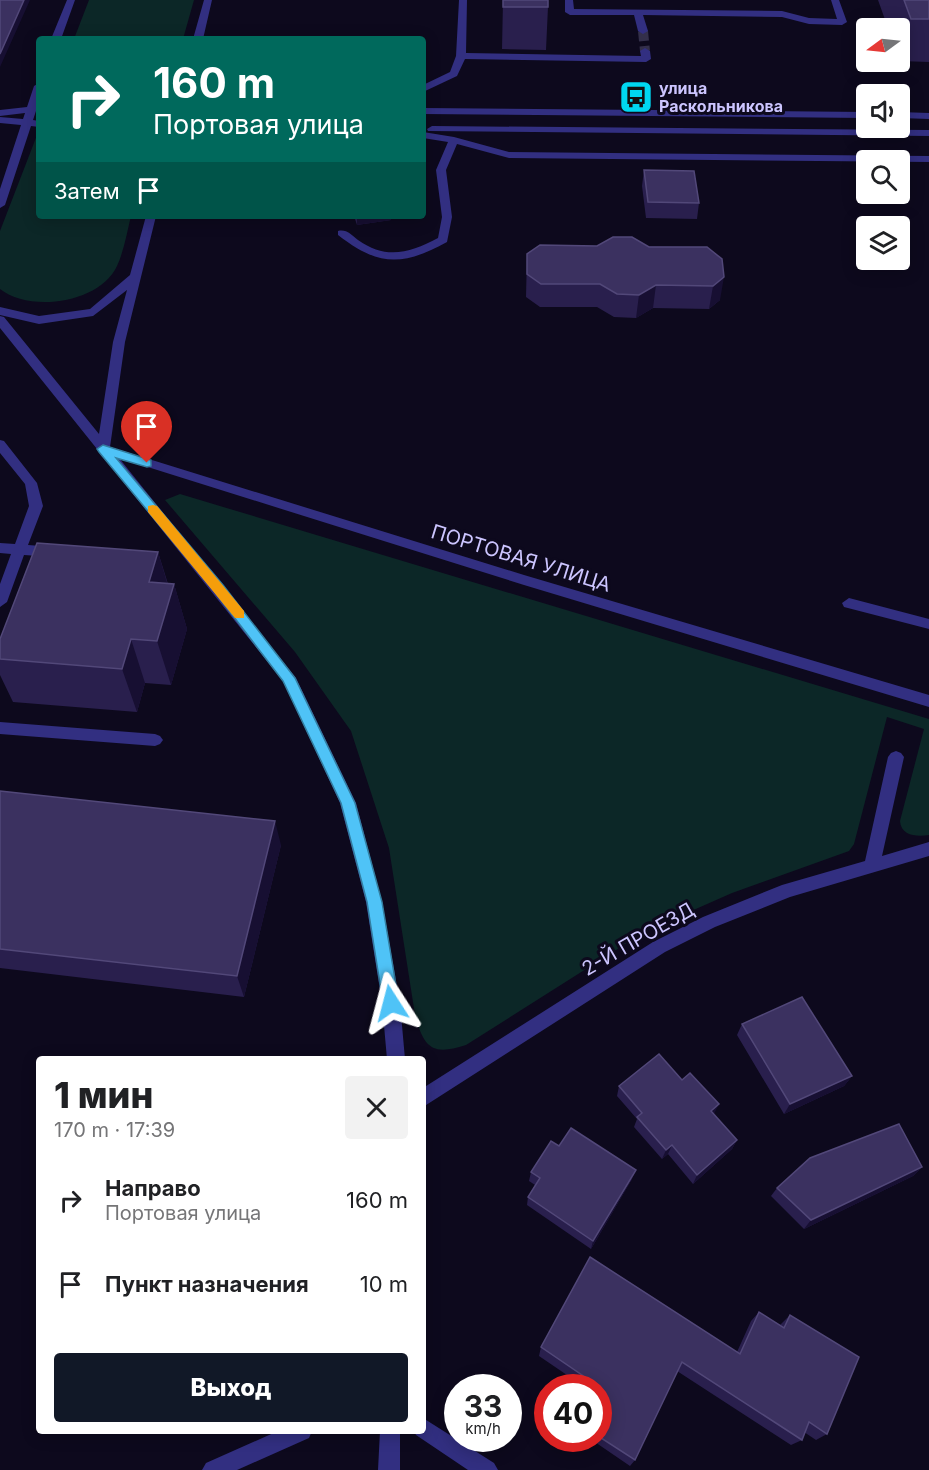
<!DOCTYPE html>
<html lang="ru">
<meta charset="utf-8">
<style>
:root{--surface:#fff;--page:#f2f2f2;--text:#202124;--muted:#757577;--accent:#111827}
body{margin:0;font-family:Inter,sans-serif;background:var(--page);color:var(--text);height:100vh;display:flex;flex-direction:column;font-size:22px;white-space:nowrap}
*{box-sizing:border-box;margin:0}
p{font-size:20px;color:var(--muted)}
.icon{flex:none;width:33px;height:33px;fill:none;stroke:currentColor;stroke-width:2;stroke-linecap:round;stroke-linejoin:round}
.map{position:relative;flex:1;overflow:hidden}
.drawer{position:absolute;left:36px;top:1056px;width:390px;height:378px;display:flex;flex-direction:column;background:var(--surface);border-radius:6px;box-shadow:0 3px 15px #0003}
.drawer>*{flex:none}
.hud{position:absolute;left:36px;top:36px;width:390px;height:183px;border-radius:6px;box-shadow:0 3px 15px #0003;background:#00695c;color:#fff;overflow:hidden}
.needle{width:39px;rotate:255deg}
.controls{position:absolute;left:856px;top:18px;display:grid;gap:12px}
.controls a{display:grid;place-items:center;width:54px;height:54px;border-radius:6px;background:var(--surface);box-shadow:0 3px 15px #0003;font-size:30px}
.speed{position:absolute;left:444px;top:1374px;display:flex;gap:12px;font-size:30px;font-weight:700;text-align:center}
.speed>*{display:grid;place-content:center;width:78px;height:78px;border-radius:50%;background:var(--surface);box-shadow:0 3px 15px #0003;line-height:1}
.speed small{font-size:15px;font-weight:400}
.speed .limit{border:9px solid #d22;background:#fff;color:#111}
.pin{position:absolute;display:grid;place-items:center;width:51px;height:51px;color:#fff;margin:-62px -26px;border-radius:50% 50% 50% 0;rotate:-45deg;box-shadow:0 0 6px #0007}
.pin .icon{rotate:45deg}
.me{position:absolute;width:66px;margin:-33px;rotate:351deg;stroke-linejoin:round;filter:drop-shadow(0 0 4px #0008)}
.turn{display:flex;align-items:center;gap:21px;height:126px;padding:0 18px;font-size:27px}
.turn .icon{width:78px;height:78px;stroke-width:2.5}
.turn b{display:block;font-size:42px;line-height:51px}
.then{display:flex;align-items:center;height:57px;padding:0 18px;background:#0003;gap:12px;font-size:22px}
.round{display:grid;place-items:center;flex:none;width:63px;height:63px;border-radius:6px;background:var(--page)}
.head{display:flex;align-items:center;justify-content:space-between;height:102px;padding:0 18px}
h1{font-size:36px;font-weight:800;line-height:45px}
.action{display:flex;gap:12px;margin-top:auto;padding:12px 18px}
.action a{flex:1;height:69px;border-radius:6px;background:var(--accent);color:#fff;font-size:24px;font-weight:800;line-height:69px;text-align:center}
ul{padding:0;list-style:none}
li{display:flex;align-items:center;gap:18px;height:84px;padding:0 18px}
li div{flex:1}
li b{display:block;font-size:22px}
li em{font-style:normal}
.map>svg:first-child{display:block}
.green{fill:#0c2727}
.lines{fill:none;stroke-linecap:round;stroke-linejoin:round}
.minor-tunnel{stroke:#332f4a;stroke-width:10;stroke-dasharray:10 5;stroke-linecap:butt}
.minor{fill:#322f81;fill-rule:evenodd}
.wall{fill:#291f4d}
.shaded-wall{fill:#170f32}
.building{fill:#3b3160;stroke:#524879;stroke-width:1.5}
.route{fill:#4fc3f7;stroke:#337fa1;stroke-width:1.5}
.slow{fill:#f59e0b}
.labels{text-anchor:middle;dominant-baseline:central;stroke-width:6;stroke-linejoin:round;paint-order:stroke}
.far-poi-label{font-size:16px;font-weight:bold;fill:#ccc5ff;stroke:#0d091d;text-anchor:start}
.street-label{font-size:20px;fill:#ccc5ff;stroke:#0d091d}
</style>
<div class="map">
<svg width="929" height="1470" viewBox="0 0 929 1470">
<rect width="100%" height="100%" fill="#0d091d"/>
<path class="green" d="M89 0H194L183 39H74Z
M39 130V216H131C127 232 124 251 117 266 100 303 30 313 0 289V231Z
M180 494 929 719V835C917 837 901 836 900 821L924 729 887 717 854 844 849 851 732 893 646 931 466 1045C432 1056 424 1048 415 1015L389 848 351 731 295 652 165 500Z"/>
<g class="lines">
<path class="minor-tunnel" d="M643 31 645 51"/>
<path class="minor" d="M67 0H75L61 39H51Z
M204 0H212L203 39H193Z
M459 0H467L466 53 641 56 640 51 645 48 650 51 651 59 646 62 465 59 457 76 423 92V85L450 72 456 56Z
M565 0H573L574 9 782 11 809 18 837 19 831 0H839L847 22 842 25 809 24 782 17 643 15 648 31 643 34 638 31 634 15H570L565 12Z
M39 83V111H36L33 120 39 121V127L31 126 5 205 0 208V189L21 125 0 123V117L23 119 25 113 0 116V110L27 107 34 86Z
M423 108 867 112V118L423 114Z
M900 112 929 113V119L900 118Z
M432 126 929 130V136L428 131 427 129Z
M423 132 454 137 509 152 929 156V162L509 158 457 144 446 170 452 217 447 242C403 266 379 267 338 235V231C347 229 351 235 358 240 386 260 410 253 438 238L442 217 436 170 448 142 423 138Z
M146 216H156L125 342 110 447 524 575 929 695V707L524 585 119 458 296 678 356 803 382 902 400 1003 405 1059H387L382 1003 366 902 340 803 283 681 0 328V316L4 317 99 434 113 342 127 290 93 316 39 324 0 315V307L39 316 90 309 130 275Z
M0 440 4 441 37 483 43 506 28 545 54 547 61 552 54 557 24 555 7 602 0 607V584L11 554 0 553V543L15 544 29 506 25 484 0 453Z
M849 598 929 619V629L844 607 842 603Z
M0 722 155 734 160 736 163 740 160 744 155 746 0 734Z
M896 751 901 753 904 757 882 856 929 842V856L790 897 715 927 665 952 423 1107V1088L653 942 703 917 782 885 865 861 888 757 891 753Z
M423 1418 494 1463 498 1470H468L416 1435 414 1431H423Z
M278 1431H312L309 1438 237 1470H202L206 1463Z
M380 1431H400V1470H378Z"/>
</g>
<path class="wall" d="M503 0 548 7 546 50 502 49Z
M878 0H929V62L900 61V28H888Z
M644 170 699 203 697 219 646 218 642 186Z
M354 216H391V220L357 225Z
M597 246 707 247 720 300 709 309 653 308 636 318 614 317 597 307H540L526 297 527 254Z
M158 552 168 584H174L187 629 171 685 145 683 137 712 13 702 0 675V639Z
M0 791 281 845 244 997 0 968Z
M742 1024 852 1076 844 1086 784 1114 737 1035Z
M619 1086 714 1115 737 1140 732 1149 693 1184 668 1154 662 1159 634 1127 637 1119 617 1096Z
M559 1146 632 1179 591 1249 527 1205 528 1197 535 1185 529 1181 531 1172Z
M922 1167 913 1176 804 1229 771 1196 777 1188Z
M759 1312 780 1325 790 1315 827 1434 816 1440 804 1432 802 1440 791 1445 677 1371 635 1460 630 1466 589 1438H598V1388H586L539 1356 541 1347 737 1352 751 1321Z"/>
<path class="shaded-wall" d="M24 0H30L0 67V54Z
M357 216H391V220L357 225Z
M724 277 720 300 709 309 713 286Z
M656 285 653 308 636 318 639 295Z
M158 552 171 596 174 584 187 629 171 685 157 641 149 582Z
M131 639 145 683 137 712 122 669Z
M275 821 281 845 244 997 237 976Z
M852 1076 844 1086 784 1114 790 1104Z
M719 1104 714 1114 706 1121 711 1111Z
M737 1140 732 1149 693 1184 697 1175Z
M672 1145 668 1154 662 1159 666 1150Z
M922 1167 913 1176 804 1229 811 1220Z
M636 1170 632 1179 591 1249 593 1241Z"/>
<path class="building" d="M0 0H24L0 54Z
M503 0H548V7H503Z
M904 0H929V19H911Z
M644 170 694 171 699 203 648 202Z
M613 237H632L649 247H707L722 259 724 277 713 286 656 285 639 295 617 294 600 284H541L527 274V254L540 245 597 246Z
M37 543 158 552 149 582 174 584 157 641 131 639 122 669 0 659V639Z
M0 791 275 821 237 976 0 949Z
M802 997 852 1076 790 1104 742 1024Z
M659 1054 682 1080 690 1073 719 1104 711 1111 737 1140 697 1175 672 1145 666 1150 637 1117 642 1113 619 1086Z
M899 1124 922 1167 811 1220 777 1188 810 1158Z
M571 1128 636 1170 593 1241 528 1197 540 1178 531 1172 551 1141 559 1146Z
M590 1257 740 1354 759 1312 784 1328 790 1315 859 1357 827 1434 809 1422 802 1440 682 1362 635 1460 598 1436V1393L601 1388 541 1347Z"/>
<path class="route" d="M103 445 151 460V466L147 467 116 458 223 585 295 678 355 803 382 902 399 1003 397 1008 391 1010 386 1008 383 1003 367 902 341 803 283 681 214 591 99 452 97 449Z"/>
<path class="slow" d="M153 505 157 506 244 611V618H235L148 512V506Z"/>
<defs>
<symbol id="bus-square" viewBox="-11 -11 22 22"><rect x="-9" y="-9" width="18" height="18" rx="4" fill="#00d7f0" stroke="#0d091d"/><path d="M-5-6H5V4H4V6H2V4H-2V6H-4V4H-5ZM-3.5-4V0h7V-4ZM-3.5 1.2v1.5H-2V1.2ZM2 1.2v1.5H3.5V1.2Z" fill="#111"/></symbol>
</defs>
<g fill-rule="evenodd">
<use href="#bus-square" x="617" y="78" width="38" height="38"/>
</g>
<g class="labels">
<g class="far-poi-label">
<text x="659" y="88">улица<tspan x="659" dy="18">Раскольникова</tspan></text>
</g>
<g class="street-label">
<text transform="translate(521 558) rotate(17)">ПОРТОВАЯ УЛИЦА</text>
<text transform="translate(638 939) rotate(-30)">2-Й ПРОЕЗД</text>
</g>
</g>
</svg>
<div class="controls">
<a><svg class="needle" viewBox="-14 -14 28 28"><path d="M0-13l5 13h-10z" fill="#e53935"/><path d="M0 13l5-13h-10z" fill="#757577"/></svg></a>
<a><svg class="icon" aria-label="sound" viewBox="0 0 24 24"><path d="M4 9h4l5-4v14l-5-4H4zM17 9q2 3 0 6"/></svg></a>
<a><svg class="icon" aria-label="search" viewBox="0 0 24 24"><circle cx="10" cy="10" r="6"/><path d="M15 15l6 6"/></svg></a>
<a><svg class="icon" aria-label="layers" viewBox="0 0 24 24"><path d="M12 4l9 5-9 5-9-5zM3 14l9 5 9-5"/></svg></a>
</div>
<div class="speed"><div>33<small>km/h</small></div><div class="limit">40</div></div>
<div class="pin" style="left:147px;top:463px;background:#d93025"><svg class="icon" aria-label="arrive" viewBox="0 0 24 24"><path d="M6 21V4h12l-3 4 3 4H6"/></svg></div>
<svg class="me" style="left:391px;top:1003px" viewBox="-20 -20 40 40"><path d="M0-17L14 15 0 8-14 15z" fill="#4fc3f7" stroke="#fff" stroke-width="4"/></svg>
<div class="hud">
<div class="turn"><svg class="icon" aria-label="right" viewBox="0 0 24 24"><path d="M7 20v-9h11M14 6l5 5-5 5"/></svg><div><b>160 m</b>Портовая улица</div></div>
<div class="then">Затем<svg class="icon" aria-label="arrive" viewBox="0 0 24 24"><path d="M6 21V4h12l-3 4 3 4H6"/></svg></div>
</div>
<section class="drawer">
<div class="head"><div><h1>1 мин</h1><p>170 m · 17:39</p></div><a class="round"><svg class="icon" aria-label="close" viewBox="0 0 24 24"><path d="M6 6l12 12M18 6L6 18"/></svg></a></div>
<ul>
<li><svg class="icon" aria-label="right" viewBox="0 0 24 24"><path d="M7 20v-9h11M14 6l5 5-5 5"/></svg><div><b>Направо</b><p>Портовая улица</p></div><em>160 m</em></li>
<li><svg class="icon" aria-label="arrive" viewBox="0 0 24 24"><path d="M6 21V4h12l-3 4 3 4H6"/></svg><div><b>Пункт назначения</b></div><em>10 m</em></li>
</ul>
<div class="action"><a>Выход</a></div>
</section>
</div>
